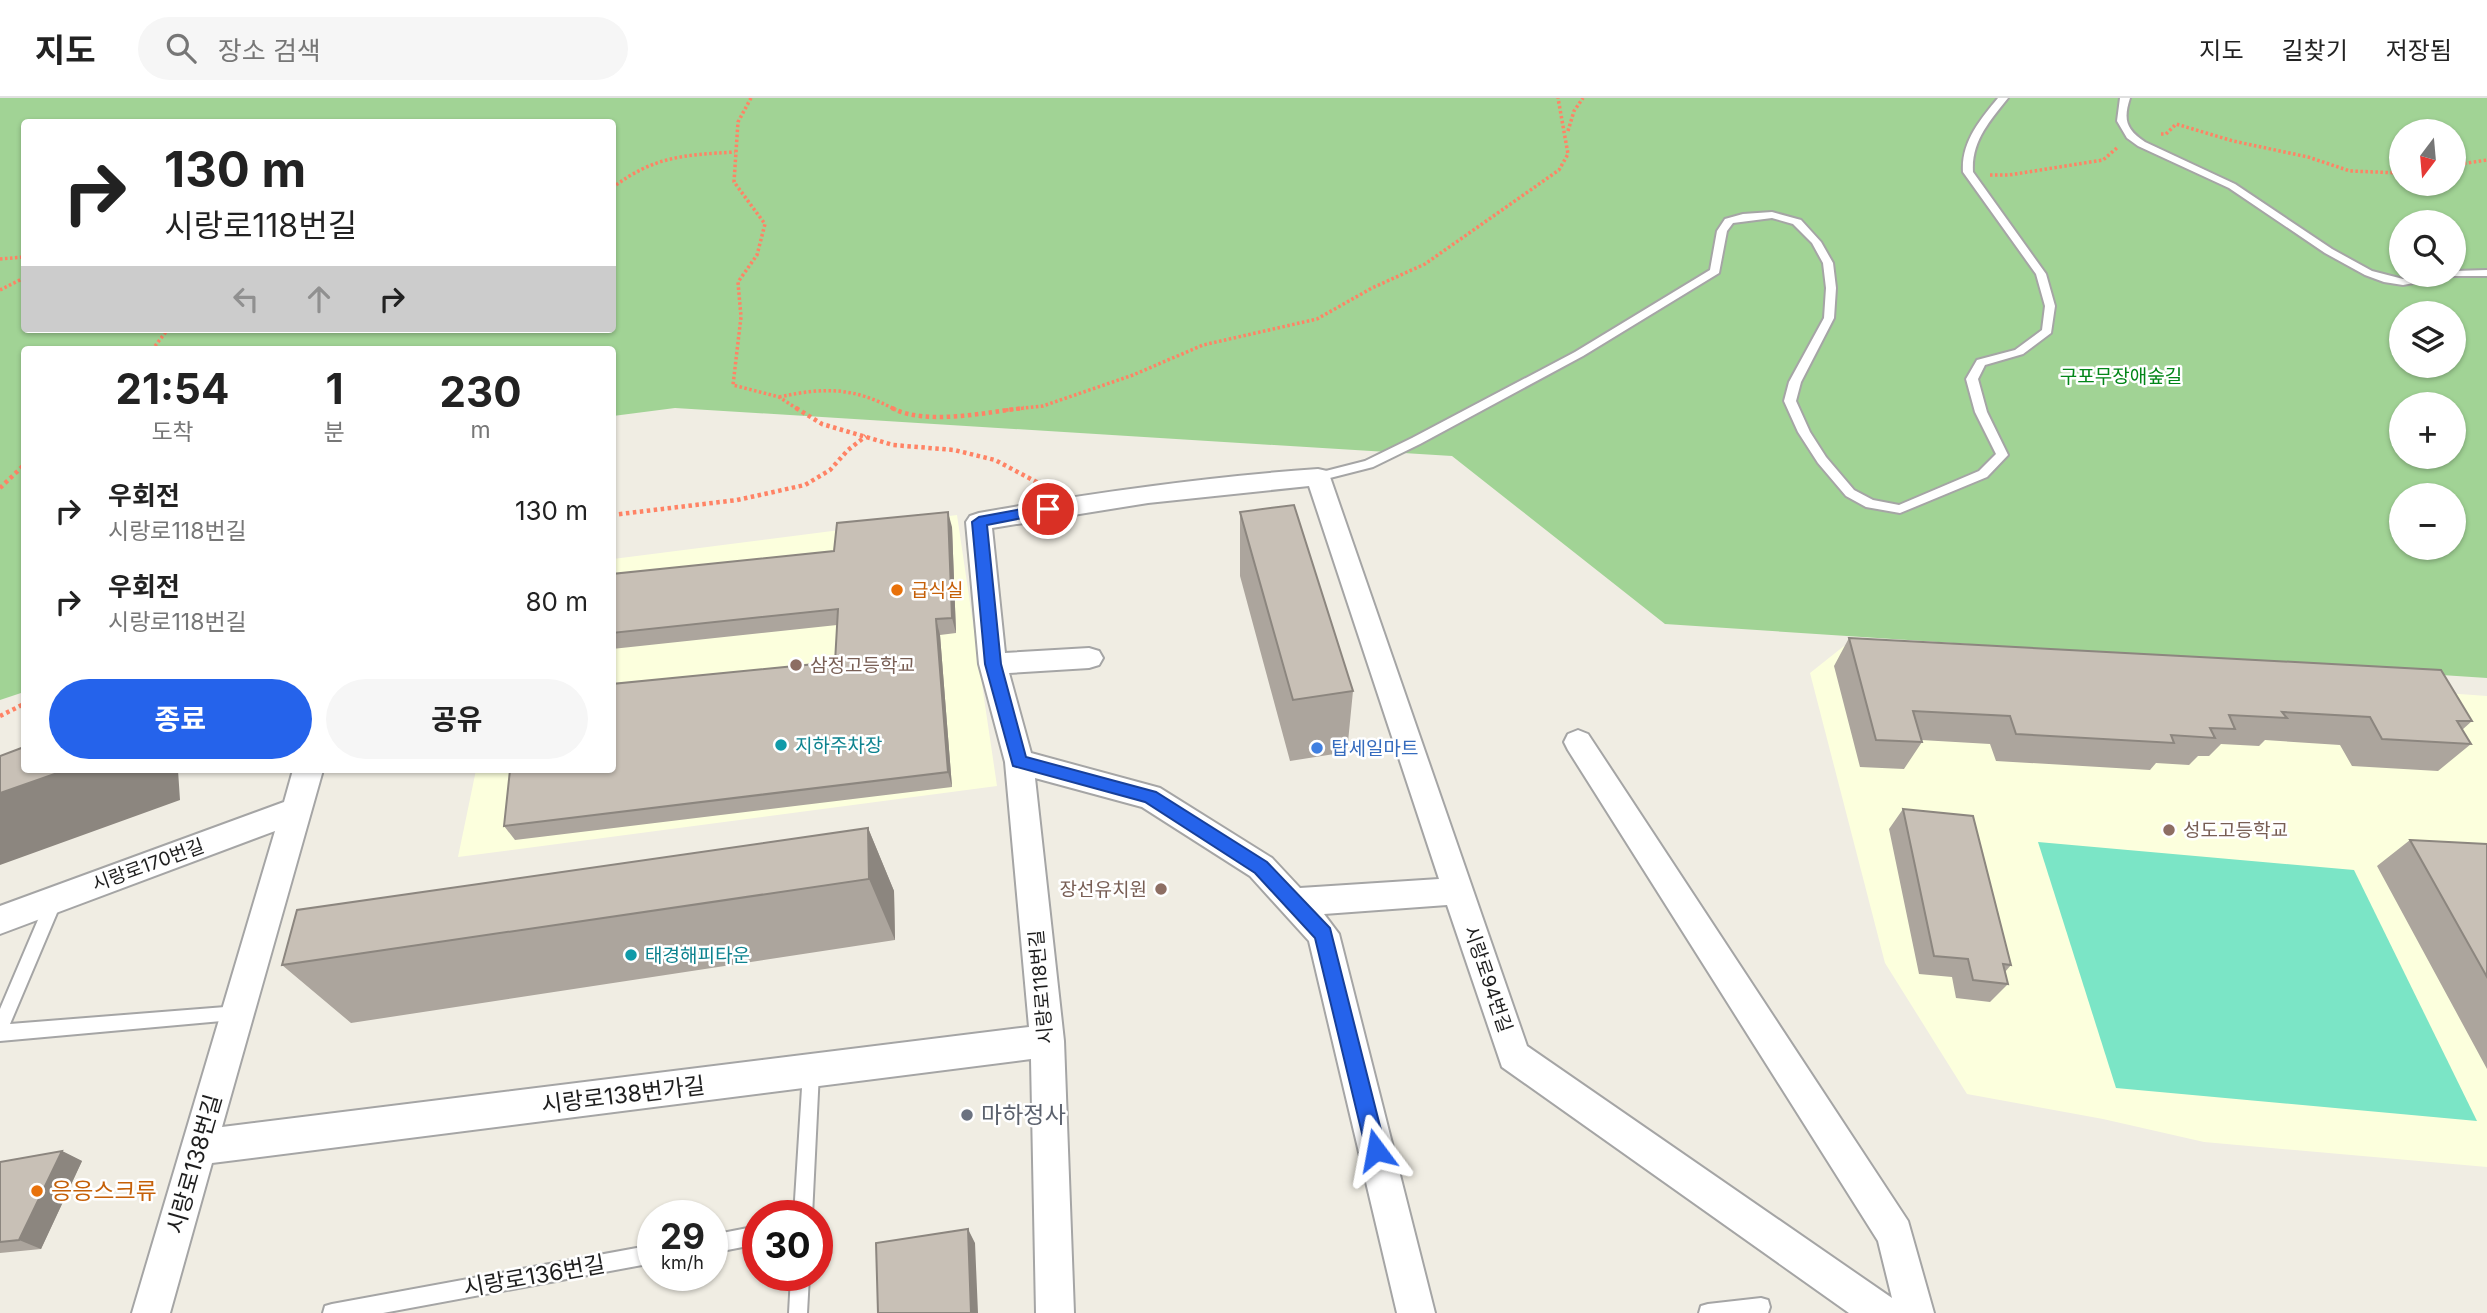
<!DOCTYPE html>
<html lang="ko">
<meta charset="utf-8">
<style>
:root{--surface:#fff;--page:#f6f6f6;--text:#222;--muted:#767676;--line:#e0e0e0;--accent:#2563eb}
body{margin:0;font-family:Inter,"Noto Sans KR",sans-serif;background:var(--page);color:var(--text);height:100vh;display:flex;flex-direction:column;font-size:26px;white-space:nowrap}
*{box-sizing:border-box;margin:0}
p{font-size:23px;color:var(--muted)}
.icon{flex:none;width:38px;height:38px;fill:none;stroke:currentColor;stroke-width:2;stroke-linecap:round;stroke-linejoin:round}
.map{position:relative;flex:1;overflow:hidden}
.sheet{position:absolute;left:21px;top:248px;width:595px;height:427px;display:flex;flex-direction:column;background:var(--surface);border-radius:7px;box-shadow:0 2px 5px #0004}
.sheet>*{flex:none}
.hud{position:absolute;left:21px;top:21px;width:595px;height:214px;border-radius:7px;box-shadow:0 2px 5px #0004;background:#fff;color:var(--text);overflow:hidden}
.needle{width:46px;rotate:196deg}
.fabs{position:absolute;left:2389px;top:21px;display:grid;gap:14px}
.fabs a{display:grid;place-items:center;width:77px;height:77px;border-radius:50%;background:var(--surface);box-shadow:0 2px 5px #0004;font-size:35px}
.speed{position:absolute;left:637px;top:1102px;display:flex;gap:14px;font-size:35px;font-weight:700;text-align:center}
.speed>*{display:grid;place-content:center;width:91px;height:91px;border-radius:50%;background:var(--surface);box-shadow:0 2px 5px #0004;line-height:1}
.speed small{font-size:18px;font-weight:400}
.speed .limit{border:10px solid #d22;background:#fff;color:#111}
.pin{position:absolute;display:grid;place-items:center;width:60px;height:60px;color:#fff;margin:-30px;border:4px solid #fff;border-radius:50%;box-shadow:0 2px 7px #0007}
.me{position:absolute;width:77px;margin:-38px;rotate:347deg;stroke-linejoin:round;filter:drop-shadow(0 0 5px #0008)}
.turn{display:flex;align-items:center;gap:24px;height:147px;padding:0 28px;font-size:32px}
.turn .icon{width:91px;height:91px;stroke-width:2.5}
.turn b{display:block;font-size:49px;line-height:60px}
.lanes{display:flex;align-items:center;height:66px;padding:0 28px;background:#0003;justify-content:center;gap:35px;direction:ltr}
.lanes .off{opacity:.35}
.eta{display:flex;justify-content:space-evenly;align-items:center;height:119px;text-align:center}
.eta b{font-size:42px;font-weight:700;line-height:49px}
.action{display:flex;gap:14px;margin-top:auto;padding:14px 28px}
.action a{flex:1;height:80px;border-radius:42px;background:var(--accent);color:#fff;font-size:28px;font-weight:700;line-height:80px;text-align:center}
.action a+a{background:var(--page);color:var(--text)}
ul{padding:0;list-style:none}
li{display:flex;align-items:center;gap:21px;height:91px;padding:0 28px}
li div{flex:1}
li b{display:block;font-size:26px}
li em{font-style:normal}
header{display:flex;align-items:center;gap:42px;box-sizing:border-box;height:98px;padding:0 35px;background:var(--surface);border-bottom:2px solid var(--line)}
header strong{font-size:33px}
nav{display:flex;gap:38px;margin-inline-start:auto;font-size:24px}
.search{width:490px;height:63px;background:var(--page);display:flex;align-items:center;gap:18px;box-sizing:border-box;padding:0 24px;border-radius:38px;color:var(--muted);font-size:26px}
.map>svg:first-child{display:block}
.education{fill:#fcffdd}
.forest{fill:#a1d395;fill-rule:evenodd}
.pitch{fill:#7be5c6}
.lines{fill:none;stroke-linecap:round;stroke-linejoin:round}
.lane-casing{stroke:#a5a5a5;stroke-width:4}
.street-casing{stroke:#a5a5a5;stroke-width:4}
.path-far1{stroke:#ff8365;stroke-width:3.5;stroke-dasharray:2.5 2.5;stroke-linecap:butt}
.path{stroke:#ff8365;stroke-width:4.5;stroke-dasharray:3.5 3.5;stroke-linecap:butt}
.lane{fill:#fff;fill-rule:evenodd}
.street{fill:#fff;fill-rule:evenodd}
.wall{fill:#aca59d}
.shaded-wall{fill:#8c867f}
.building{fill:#c8c0b6;stroke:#8c867f;stroke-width:2}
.route{fill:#2563eb;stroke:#184099;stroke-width:2}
.food-dot{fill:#e8710a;stroke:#fff;stroke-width:2.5}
.education-dot{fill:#8d6e63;stroke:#fff;stroke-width:2.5}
.culture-dot{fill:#0f9aa8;stroke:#fff;stroke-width:2.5}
.shop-dot{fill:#3f7fe0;stroke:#fff;stroke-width:2.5}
.worship-dot{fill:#6b7280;stroke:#fff;stroke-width:2.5}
.labels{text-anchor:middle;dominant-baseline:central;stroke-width:5;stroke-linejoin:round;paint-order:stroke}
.park-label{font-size:19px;fill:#038619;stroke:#fff}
.food-label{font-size:19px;fill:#c56008;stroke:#fff;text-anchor:start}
.education-label{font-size:19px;fill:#785e54;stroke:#fff;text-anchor:start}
.culture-label{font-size:19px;fill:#0d838f;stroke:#fff;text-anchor:start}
.shop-label{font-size:19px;fill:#366cbe;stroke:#fff;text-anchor:start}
.street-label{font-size:19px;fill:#1e1e1e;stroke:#fff}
.near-street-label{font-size:23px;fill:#1e1e1e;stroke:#fff}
.near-worship-label{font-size:23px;fill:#5b616d;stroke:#fff;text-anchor:start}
.near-food-label{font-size:23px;fill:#c56008;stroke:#fff;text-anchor:start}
</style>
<header>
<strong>지도</strong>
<div class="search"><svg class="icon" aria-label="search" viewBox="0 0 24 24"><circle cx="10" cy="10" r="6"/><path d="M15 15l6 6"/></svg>장소 검색</div>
<nav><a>지도</a><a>길찾기</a><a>저장됨</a></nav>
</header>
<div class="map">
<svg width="2487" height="1215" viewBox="0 0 2487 1215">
<rect width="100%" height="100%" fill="#f0ede3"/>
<path class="education" d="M957 417 997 688 458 759 476 672H612L613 461Z
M1844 548 1929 558 2487 598V1069L2204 1044 2103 1021 1967 996 1885 865 1810 575Z"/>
<path class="forest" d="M0 0H2487V580L1665 526 1452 358 675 310 613 318 612 252H24V594L0 602ZM24 24H612V231H24ZM2401 33H2454V86H2401ZM2401 124H2454V177H2401ZM2401 215H2454V268H2401ZM2401 306H2454V359H2401ZM2401 397H2454V450H2401Z"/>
<path class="pitch" d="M2038 744 2354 772 2477 1023 2116 990Z"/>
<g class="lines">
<defs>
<path id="lane" d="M1998 0H2008C1990 23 1971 43 1973 74L2046 176 2055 208 2051 235 2023 256 1985 267 1978 281 1987 314 2008 357 1987 379 1900 415 1866 409 1846 398 1818 365 1798 334 1784 303 1789 284 1824 220 1826 190 1823 165 1812 145 1793 126 1772 120 1733 125 1727 133 1719 175 1583 258 1420 346 1373 369 1318 383 1312 379 1314 376 1365 363 1412 340 1575 254 1710 172 1717 133 1725 121 1743 116 1772 114 1801 122 1821 144 1833 165 1836 190 1834 220 1801 284 1796 303 1810 334 1826 359 1854 392 1873 402 1899 407 1979 373 1996 356 1975 314 1966 281 1977 262 2015 252 2042 232 2045 208 2036 176 1963 74C1961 44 1980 22 1998 0Z
M2120 0H2130C2123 22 2126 31 2145 44L2235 86 2332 151 2372 173 2403 181 2454 177V173L2487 172V178H2450L2403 187 2384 184 2365 177 2325 155 2229 90 2138 48 2127 40 2117 23Z
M54 796 60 798 62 803 10 926 238 908 244 911 246 916 244 921 0 943V911L46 803 48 798Z
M811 966 817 968 819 974 812 1118H794L803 974 805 968Z
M758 1128V1146L712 1155V1137Z
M653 1147V1165L383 1215H323L325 1208 332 1206Z
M791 1178H809L807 1215H789Z
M1761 1200 1768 1202 1770 1209 1768 1215H1699L1701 1208 1708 1206Z"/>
<path id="street" d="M1318 371 1327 373 1330 379 1527 948 1892 1200 1878 1143 1568 652 1564 644 1568 636 1578 632 1588 636 1908 1123 1934 1215H1849L1502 969 1447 807 1324 816 1339 836 1435 1215H1397L1309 843 1250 778 1142 709 1035 680 1064 943 1074 1215H1036L1031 961 212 1065 170 1215H132L275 733 0 836V808L284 704 293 672H323L222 1029 1029 929 1005 664 979 566 966 424 970 418 979 415C1091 395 1204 379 1318 371ZM1309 388 1439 781 1300 790 1272 760 1160 690 1031 655 1009 575 1089 570 1099 567 1103 560 1099 553 1089 550 1005 555 992 430 1148 405Z"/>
</defs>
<use href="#lane" class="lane-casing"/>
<use href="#street" class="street-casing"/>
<path class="path-far1" d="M751 0 738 24 734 84 765 126 757 157 738 184 741 219 733 287 779 299 799 312
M1568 33 1574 13 1583 0
M2161 36H2166L2176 26 2233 43 2308 59 2350 73 2401 75
M2454 67 2487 62
M1990 77H2009L2103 62 2118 49
M612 90C654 58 684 57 735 54
M0 161 24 159
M0 192 24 180
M152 252 168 231
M779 299C825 289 853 289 896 312
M1006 312 1043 308 1133 277 1203 247 1317 221 1372 190 1425 166 1559 72 1568 56 1558 0"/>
<path class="path" d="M796 310 822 326 893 347 954 352 995 362 1046 389
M892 310C926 328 987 314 1024 310
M0 390 24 367
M612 417 737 402 805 387 830 372 848 352 866 338
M0 618 24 606"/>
<use href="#lane" class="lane"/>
<use href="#street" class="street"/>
</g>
<path class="wall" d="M1240 414 1353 593 1347 654 1290 663 1240 478Z
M952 429 956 535 940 537 952 689 515 742 504 728 835 564 837 527 612 551V476L834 453Z
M1849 540 2472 623 2462 632 2471 646 2438 673 2352 668 2340 647 2265 642 2259 648 2221 646 2209 658H2198L2189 667 2156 665 2150 672 1996 663 1990 646 1921 642 1922 644 1904 671 1860 669 1834 568Z
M1903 711 2011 867 2005 874 2008 886 1990 904 1956 900 1952 879 1919 876 1889 731Z
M868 730 894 793 895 842 351 925 282 867Z
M2410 742 2487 746V971L2377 768Z
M62 1053 82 1063 41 1151 0 1155V1064Z"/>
<path class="shaded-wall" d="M948 414 952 429 956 535 952 520Z
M936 521 940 537 952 689 948 674Z
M66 672H178L180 702 0 767V695Z
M868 730 894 793 895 842 869 781Z
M62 1053 82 1063 41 1151 19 1142Z
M968 1131 975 1145 978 1215H971Z"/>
<path class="building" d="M1294 407 1353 593 1293 602 1240 414Z
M948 414 952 520 936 521 948 674 504 728 510 672H612V586L835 564 838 511 612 535V476L834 453 837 425Z
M1849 540 2441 572 2472 623H2457L2471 646 2382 641 2370 619 2282 614 2287 620 2229 617 2235 631 2210 630 2215 640 2171 637 2174 645 2016 636 2010 618 1913 613 1922 644 1876 642Z
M24 649V672H66L0 695V658Z
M1903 711 1973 718 2011 867 2003 866 2008 886 1973 882 1968 861 1934 858Z
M868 730 869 781 282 867 297 812Z
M2410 742 2487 746V879Z
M62 1053 19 1142 0 1144V1064Z
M968 1131 971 1215H878L876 1145Z"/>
<path class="route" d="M1048 406 1055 411 1053 414 987 427 1001 566 1026 659 1156 694 1267 764 1330 830 1386 1052 1383 1059 1376 1062 1369 1059 1366 1052 1315 840 1255 775 1145 704 1013 668 985 566 972 424 979 419Z"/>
<g class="food-dot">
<circle cx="897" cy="492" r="7"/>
<circle cx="37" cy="1093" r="7"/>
</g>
<g class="education-dot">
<circle cx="796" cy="567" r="7"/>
<circle cx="2169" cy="732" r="7"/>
<circle cx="1161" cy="791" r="7"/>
</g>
<g class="culture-dot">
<circle cx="781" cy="647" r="7"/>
<circle cx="631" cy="857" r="7"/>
</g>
<circle class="shop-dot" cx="1317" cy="650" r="7"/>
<circle class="worship-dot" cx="967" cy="1017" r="7"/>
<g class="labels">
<g class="park-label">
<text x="2121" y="278">구포무장애숲길</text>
</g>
<g class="food-label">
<text x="911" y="492">급식실</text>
</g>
<g class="education-label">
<text x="810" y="567">삼정고등학교</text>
<text x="2183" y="732">성도고등학교</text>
<text x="1147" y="791" text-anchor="end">장선유치원</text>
</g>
<g class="culture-label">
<text x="795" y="647">지하주차장</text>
<text x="645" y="857">태경해피타운</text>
</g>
<g class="shop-label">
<text x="1331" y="650">탑세일마트</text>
</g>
<g class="street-label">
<text transform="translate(148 767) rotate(-20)">시랑로170번길</text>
<text transform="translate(1488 881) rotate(71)">시랑로94번길</text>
<text transform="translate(1041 889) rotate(-95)">시랑로118번길</text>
</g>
<g class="near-street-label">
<text transform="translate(623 997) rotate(-7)">시랑로138번가길</text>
<text transform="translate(194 1066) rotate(-74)">시랑로138번길</text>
<text transform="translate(534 1178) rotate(-10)">시랑로136번길</text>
</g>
<g class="near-worship-label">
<text x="981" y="1017">마하정사</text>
</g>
<g class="near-food-label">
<text x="51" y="1093">응응스크류</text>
</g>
</g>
</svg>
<div class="fabs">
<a><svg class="needle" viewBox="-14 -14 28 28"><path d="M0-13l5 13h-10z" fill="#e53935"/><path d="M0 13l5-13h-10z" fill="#767676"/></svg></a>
<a><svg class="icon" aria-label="search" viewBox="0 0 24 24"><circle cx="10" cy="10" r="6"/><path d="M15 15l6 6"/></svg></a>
<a><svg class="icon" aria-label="layers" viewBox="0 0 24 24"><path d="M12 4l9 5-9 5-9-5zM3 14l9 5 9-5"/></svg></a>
<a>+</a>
<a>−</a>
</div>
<div class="speed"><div>29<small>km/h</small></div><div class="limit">30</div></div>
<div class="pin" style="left:1048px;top:411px;background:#d93025"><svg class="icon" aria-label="arrive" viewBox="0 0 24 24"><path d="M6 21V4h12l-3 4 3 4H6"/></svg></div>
<svg class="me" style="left:1376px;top:1052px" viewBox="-20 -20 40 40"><path d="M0-17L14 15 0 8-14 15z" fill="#2563eb" stroke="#fff" stroke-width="4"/></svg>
<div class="hud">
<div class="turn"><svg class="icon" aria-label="right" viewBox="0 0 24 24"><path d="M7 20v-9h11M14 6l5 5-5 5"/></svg><div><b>130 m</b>시랑로118번길</div></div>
<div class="lanes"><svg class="icon off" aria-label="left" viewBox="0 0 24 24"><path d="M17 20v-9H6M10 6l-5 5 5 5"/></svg><svg class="icon off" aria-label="ahead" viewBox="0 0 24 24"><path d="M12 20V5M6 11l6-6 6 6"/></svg><svg class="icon" aria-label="right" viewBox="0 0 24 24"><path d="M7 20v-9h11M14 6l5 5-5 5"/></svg></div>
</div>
<section class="sheet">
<div class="eta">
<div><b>21:54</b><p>도착</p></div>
<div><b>1</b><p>분</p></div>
<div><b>230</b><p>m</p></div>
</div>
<ul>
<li><svg class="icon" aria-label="right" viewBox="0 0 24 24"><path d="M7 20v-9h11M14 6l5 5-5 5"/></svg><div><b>우회전</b><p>시랑로118번길</p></div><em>130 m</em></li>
<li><svg class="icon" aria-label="right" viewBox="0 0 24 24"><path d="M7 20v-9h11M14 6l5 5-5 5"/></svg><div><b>우회전</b><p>시랑로118번길</p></div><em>80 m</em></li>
</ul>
<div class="action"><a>종료</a><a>공유</a></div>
</section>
</div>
